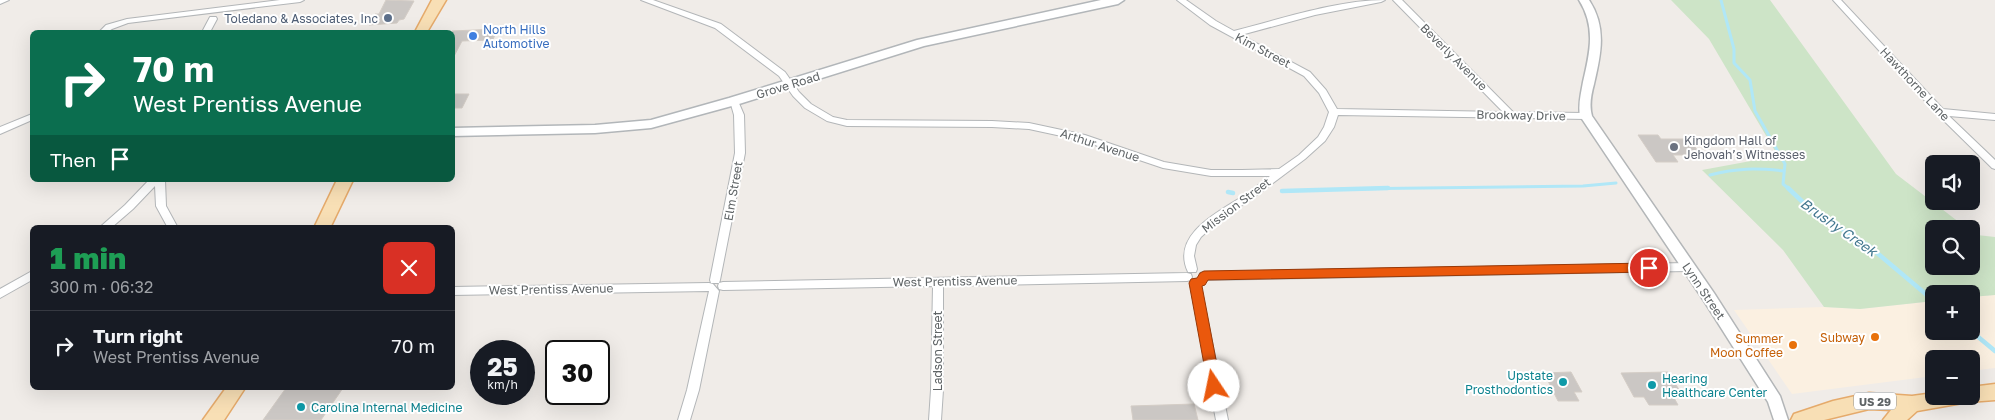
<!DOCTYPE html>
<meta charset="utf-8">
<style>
:root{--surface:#171b24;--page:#20242c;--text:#f1f3f6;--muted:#9ea1a6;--line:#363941}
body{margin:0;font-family:"Golos Text",sans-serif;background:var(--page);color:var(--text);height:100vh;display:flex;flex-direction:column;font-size:19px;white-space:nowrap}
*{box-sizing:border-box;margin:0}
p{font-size:16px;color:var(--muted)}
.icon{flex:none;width:28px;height:28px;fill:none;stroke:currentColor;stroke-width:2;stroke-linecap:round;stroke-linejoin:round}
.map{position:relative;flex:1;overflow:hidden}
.side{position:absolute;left:30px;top:225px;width:425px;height:165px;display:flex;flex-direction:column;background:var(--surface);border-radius:8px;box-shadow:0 5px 20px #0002}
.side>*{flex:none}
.guide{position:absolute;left:30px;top:30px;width:425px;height:152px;border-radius:8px;box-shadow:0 5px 20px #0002;background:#0b6e4f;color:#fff;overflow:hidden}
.tools{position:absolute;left:1925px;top:155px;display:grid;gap:10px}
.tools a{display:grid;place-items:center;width:55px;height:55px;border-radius:8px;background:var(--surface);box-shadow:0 5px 20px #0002;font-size:25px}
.speed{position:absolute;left:470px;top:340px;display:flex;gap:10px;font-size:25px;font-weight:700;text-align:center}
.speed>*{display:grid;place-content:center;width:65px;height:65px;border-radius:50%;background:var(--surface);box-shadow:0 5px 20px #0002;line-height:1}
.speed small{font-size:12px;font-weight:400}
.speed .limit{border:2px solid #111;border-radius:8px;background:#fff;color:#111}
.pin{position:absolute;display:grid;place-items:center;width:42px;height:42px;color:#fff;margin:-21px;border:2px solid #fff;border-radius:50%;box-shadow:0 1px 5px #0007}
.me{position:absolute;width:55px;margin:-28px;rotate:349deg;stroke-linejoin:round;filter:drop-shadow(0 0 4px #0008)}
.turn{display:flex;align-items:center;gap:18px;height:105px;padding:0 20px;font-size:22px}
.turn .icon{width:65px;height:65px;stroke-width:2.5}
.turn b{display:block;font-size:35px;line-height:42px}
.then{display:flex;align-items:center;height:48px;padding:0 20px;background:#0003;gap:10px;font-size:19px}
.round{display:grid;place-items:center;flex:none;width:52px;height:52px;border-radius:8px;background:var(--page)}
.headline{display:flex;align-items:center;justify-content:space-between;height:85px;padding:0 20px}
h1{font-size:30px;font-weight:800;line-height:38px;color:#1e9e55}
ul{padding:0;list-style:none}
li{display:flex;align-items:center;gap:15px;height:70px;padding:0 20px;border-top:1px solid var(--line)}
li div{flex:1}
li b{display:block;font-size:19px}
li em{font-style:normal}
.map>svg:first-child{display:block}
.commercial{fill:#fbf0e1}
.green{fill:#cde4c7}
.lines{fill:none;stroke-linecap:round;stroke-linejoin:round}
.stream-far1{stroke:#b0e7f7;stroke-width:3}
.stream{stroke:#b0e7f7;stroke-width:4.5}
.building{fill:#cbc7c4;stroke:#d4cdc6}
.minor-casing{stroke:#b3b6b8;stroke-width:2}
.tertiary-casing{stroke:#b3b6b8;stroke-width:3}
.secondary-casing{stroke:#b2b6b9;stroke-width:3}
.primary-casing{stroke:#e5aa6b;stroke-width:3}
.minor{fill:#fff;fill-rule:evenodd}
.tertiary{fill:#fff;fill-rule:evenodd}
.secondary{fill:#fff;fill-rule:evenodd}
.primary{fill:#f8dfb5;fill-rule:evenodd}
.route{fill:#ea580c;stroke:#983908}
.service-dot{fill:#5c6f8a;stroke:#fff;stroke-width:2}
.shop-dot{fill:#3f7fe0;stroke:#fff;stroke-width:2}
.worship-dot{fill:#6b7280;stroke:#fff;stroke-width:2}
.food-dot{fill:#e8710a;stroke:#fff;stroke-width:2}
.culture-dot{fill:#0f9aa8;stroke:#fff;stroke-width:2}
.labels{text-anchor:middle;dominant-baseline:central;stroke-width:4;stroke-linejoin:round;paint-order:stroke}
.shield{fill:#fff;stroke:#8f9294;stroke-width:1}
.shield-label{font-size:11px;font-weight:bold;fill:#5f6466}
.service-label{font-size:12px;fill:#4e5e75;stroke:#fff;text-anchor:end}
.shop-label{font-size:12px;fill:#366cbe;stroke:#fff;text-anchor:start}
.street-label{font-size:12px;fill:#5f6466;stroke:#fff}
.worship-label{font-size:12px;fill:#5b616d;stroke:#fff;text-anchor:start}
.food-label{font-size:12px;fill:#c56008;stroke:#fff;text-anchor:end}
.culture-label{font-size:12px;fill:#0d838f;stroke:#fff;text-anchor:start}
.water-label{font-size:14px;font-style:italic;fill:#437890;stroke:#fff}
</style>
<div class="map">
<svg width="1995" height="420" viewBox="0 0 1995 420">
<rect width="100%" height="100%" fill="#f0ece8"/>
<path class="commercial" d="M1995 295V368L1971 371V359H1934V376L1792 394 1734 310 1824 307 1860 309 1934 301V331H1971V297Z"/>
<path class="green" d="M1671 0H1770L1896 174 1968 229H1934V266H1971V231L1977 235 1995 237V295L1971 297V294H1934V301L1860 309 1824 307 1783 250 1702 170 1778 156 1709 39Z"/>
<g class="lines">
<path class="stream-far1" d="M1721 0 1734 49V63L1750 80 1755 111 1785 164 1783 184 1789 189
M1710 175C1737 168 1756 168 1784 171
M1341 189 1583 186 1616 183"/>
<path class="stream" d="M1788 188 1809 208 1870 247 1934 301
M1282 191 1388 188
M1228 192 1233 193
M1971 331 1995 351"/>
</g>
<path class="building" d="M386 0 414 1 404 19 399 20 397 23 369 25 375 14H379Z
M497 29 493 40 462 41 452 60V31Z
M452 94H469L462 108H452Z
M1638 135H1658L1661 139H1689L1701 155H1673L1678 162H1656Z
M1571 372 1582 392H1574L1579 401H1558L1544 373Z
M1668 372 1683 396H1673L1678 405H1649L1644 397H1634L1621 373Z
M286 388H343L321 420H263Z
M1194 404 1198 420H1133L1131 406Z"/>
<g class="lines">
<defs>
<path id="minor" d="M0 0H9L0 4Z
M280 0H304L300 2 128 23 112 29 107 32H99L106 25 127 19Z
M641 0H653L721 24 785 72 799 92 811 104 833 117 847 120 992 121 1029 123 1085 135 1164 162 1211 170H1242L1279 169 1299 155 1318 137 1324 127 1329 112 1319 93 1304 76 1210 25 1177 0H1186L1216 21 1234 31C1281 19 1337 0 1385 0L1381 2 1315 15 1241 35 1310 72 1326 90 1337 109 1503 112 1393 0H1402L1513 112 1586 113 1591 116 1586 119 1338 115 1334 127 1325 141 1305 159 1253 198 1221 219 1201 237 1196 245 1194 256 1197 269 1196 272H1188C1170 234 1220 211 1245 195 1254 189 1262 182 1270 176H1211L1163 168 1080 140 1029 129 992 127 847 126 827 121 805 108 793 96 779 76 715 28Z
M1833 0H1841L1943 109 1995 114V120L1949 116 1995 160V169L1992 168 1937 114Z
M210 17H216L217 19 210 32H202Z
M734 98 738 101 744 115 745 153 720 280 719 283H711L710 280 735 153 734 115 730 101Z
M32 114V120L0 134V127Z
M149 180H165L166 206 178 228H168L156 206 155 186 133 209 111 228H99L125 205Z
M1688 263 1692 264 1693 267 1692 270 1688 271 1204 280 1200 279 1199 276 1200 273 1204 272Z
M32 271V280L0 298V289Z
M1187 273 1191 274 1192 277 1191 280 1187 281 943 286V390L941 420H929L931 390 933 286 723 290 719 289 718 286 719 283 723 282Z
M1195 279 1199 280 1200 283 1228 420H1216L1190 283 1191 280Z
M709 283 713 284 719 291 699 390 690 420H678L687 390 709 291 452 295V287Z"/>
<path id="tertiary" d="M1579 0H1589C1607 27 1601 54 1594 84 1591 95 1589 105 1592 116L1714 293 1780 396 1788 420H1774L1768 402 1704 301 1580 116C1578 104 1581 94 1583 82 1590 52 1596 27 1579 0Z"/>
<path id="secondary" d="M1101 0H1124L1118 4 924 46 739 104 651 128 595 133 452 136V128L595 125 651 120 729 98 917 40Z"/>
<path id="primary" d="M432 0H446L427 32H415Z
M337 180H353L330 228H314Z
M1995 384V400L1968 402 1917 411 1907 420H1883L1891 410 1869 409 1824 420H1791L1794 414 1833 401 1869 393 1912 396 1934 393V396H1971V387Z
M226 388H245L224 420H203Z"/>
</defs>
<use href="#minor" class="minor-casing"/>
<use href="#tertiary" class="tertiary-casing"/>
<use href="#secondary" class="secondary-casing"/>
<use href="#primary" class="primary-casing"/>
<use href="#minor" class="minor"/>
<use href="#tertiary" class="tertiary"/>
<use href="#secondary" class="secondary"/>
<use href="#primary" class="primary"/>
</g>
<path class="route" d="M1649 263 1655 268 1649 272 1208 280 1205 285 1202 286 1221 386 1219 390 1214 391 1210 390 1208 386 1189 283 1191 279 1197 278 1200 273 1204 271Z"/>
<circle class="service-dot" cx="388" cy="18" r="5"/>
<circle class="shop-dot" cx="473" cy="36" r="5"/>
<circle class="worship-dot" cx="1674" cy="147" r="5"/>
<g class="food-dot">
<circle cx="1875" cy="337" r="5"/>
<circle cx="1793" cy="345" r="5"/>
</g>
<g class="culture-dot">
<circle cx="1563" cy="382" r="5"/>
<circle cx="1652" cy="385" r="5"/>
<circle cx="301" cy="407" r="5"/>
</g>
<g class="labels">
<rect class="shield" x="1854" y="392.5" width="42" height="17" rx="4"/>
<g class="shield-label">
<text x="1875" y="401">US 29</text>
</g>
<g class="service-label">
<text x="378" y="18">Toledano &amp; Associates, Inc</text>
</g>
<g class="shop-label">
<text x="483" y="29">North Hills<tspan x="483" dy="14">Automotive</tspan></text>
</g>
<g class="street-label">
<text transform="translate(1263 50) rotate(28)">Kim Street</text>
<text transform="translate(1454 57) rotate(45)">Beverly Avenue</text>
<text transform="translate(1915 84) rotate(47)">Hawthorne Lane</text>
<text transform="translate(788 85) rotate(-17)">Grove Road</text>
<text transform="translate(1521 115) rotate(1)">Brookway Drive</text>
<text transform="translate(1100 145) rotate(18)">Arthur Avenue</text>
<text transform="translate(733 191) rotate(-80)">Elm Street</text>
<text transform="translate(1236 205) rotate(-37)">Mission Street</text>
<text transform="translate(955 281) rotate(-1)">West Prentiss Avenue</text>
<text transform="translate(551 289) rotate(-1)">West Prentiss Avenue</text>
<text transform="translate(1704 291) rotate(56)">Lynn Street</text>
<text transform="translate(937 351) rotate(-90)">Ladson Street</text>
</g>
<g class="worship-label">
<text x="1684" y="140">Kingdom Hall of<tspan x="1684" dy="14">Jehovah’s Witnesses</tspan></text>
</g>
<g class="food-label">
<text x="1865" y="337">Subway</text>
<text x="1783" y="338">Summer<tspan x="1783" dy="14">Moon Coffee</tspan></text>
</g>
<g class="culture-label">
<text x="1553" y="375" text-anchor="end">Upstate<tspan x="1553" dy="14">Prosthodontics</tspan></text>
<text x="1662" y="378">Hearing<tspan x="1662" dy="14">Healthcare Center</tspan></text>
<text x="311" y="407">Carolina Internal Medicine</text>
</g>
<g class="water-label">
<text transform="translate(1839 227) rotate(35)">Brushy Creek</text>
</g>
</g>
</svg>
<div class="tools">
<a><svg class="icon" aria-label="sound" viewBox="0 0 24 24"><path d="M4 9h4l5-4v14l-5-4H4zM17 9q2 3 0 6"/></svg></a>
<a><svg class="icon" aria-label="search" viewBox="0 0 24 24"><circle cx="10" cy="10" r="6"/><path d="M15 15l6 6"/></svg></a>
<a>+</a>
<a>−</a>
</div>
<div class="speed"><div>25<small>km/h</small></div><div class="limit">30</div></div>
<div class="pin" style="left:1649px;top:268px;background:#d93025"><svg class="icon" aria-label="arrive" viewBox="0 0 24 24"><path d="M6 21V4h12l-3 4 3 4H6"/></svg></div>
<svg class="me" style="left:1214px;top:386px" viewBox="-20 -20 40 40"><circle r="19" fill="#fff"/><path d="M0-13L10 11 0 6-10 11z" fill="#ea580c"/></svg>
<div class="guide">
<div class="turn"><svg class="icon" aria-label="right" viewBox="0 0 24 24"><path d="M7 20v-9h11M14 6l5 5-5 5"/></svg><div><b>70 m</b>West Prentiss Avenue</div></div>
<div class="then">Then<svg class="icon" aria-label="arrive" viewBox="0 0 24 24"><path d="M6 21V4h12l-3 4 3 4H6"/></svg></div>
</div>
<section class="side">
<div class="headline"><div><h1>1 min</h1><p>300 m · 06:32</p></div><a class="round" style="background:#d93025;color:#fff"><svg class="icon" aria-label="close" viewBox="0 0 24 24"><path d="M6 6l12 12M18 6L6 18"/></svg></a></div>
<ul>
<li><svg class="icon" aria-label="right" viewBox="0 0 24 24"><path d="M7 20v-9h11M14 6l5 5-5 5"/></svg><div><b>Turn right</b><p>West Prentiss Avenue</p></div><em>70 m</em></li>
</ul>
</section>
</div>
